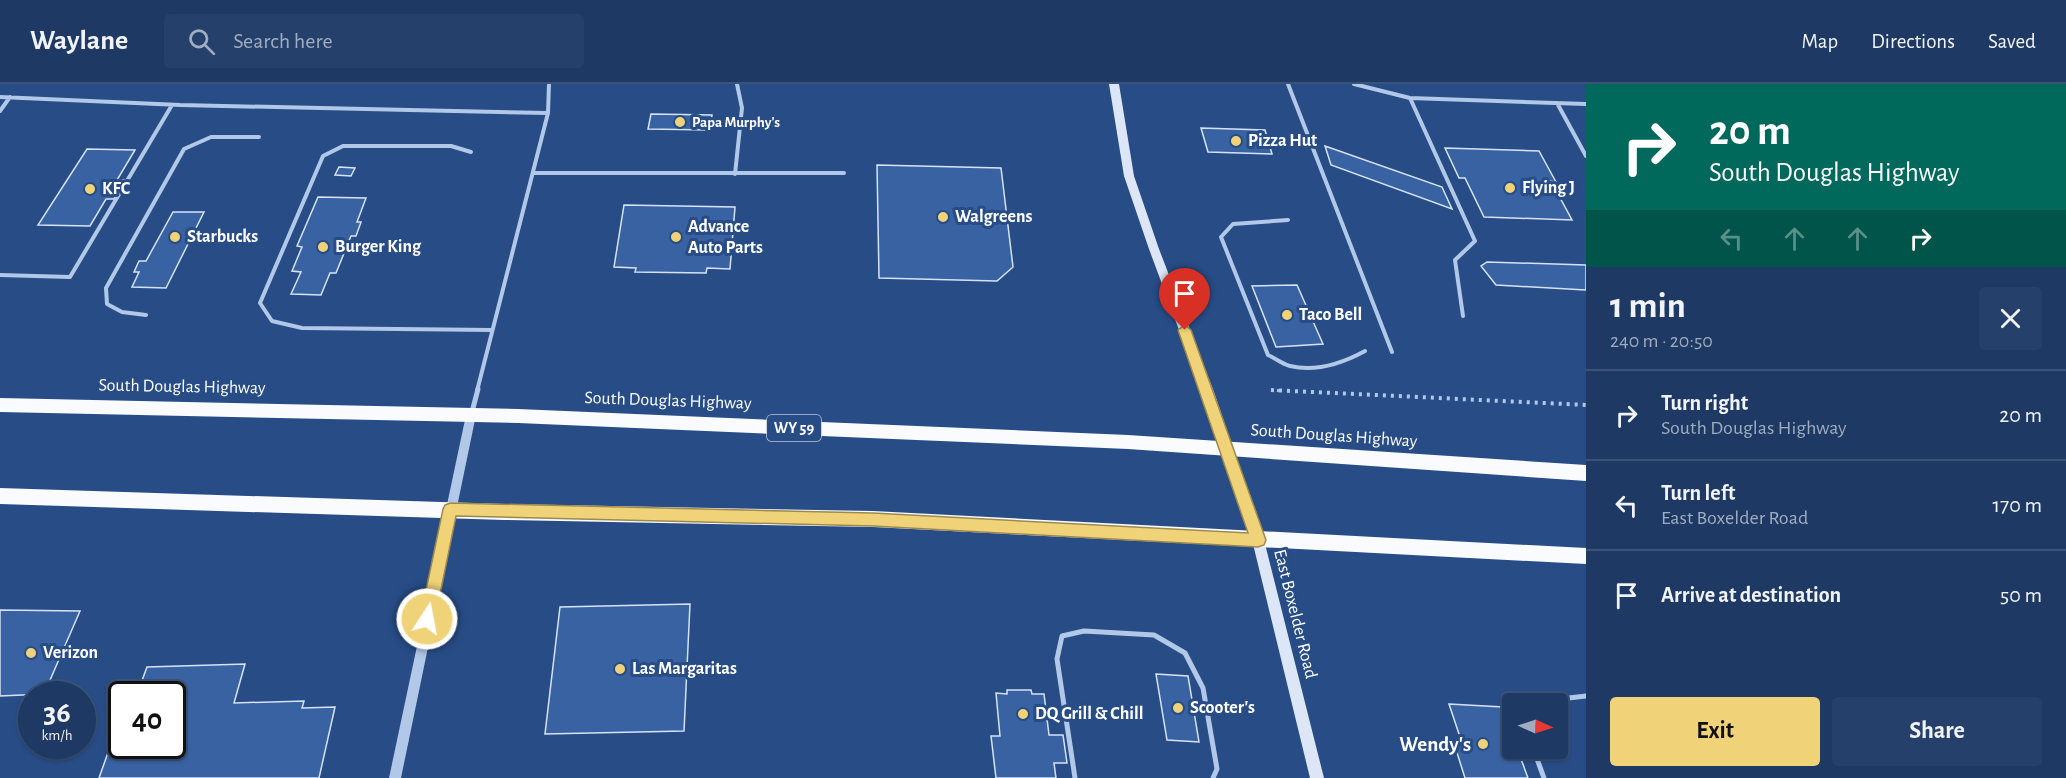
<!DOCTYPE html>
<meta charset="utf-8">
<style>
:root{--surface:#1d3964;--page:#25406a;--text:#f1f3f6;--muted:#a0acbf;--line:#3b5378;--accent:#f0d378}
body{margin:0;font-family:"Alegreya Sans",sans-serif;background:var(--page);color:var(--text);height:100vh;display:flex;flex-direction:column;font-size:22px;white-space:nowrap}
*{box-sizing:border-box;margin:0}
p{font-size:20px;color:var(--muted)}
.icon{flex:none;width:33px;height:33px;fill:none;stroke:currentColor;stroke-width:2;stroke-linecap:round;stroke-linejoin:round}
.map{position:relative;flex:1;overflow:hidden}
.panel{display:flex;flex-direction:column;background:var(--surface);width:480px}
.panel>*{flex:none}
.banner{background:#00695c;color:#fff;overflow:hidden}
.needle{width:39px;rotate:93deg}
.buttons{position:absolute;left:1502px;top:609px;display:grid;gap:12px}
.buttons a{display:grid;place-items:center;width:66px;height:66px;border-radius:6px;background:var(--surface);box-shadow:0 2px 4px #0004,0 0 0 2px var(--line);font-size:30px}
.speed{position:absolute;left:18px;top:597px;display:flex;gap:12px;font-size:30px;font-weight:700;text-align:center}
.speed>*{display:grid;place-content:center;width:78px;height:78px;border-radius:50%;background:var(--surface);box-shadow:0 2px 4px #0004,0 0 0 2px var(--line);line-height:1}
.speed small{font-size:15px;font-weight:400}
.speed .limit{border:3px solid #111;border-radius:9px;background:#fff;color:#111}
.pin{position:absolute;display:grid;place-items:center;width:51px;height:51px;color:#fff;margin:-62px -26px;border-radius:50% 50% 50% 0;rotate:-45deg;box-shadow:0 0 6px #0007}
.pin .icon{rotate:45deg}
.me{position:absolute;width:66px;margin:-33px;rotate:11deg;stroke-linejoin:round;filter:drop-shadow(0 0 4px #0008)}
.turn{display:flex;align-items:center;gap:21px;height:126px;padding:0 24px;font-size:27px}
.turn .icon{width:78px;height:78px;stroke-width:2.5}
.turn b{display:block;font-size:42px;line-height:51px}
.lanes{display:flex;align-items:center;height:57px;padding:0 24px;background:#0003;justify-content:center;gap:30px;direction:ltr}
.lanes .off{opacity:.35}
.round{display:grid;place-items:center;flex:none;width:63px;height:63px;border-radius:6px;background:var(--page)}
.overview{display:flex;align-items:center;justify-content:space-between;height:102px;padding:0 24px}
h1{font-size:36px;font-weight:700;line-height:45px}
.primary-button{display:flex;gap:12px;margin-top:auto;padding:12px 24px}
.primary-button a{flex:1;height:69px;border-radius:6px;background:var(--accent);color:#111;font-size:24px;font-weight:700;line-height:69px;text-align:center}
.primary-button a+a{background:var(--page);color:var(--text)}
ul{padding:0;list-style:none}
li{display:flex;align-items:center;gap:18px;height:90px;padding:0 24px;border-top:2px solid var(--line)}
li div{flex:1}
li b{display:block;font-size:22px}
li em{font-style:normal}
header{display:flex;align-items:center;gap:36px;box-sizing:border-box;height:84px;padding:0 30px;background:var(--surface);border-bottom:2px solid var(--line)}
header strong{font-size:28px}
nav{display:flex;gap:33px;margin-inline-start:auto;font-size:21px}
.search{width:420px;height:54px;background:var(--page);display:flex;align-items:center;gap:15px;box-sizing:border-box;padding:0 21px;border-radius:6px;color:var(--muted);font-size:22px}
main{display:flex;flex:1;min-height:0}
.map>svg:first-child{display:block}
.building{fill:#3862a2;stroke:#d6e3f6;stroke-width:1.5}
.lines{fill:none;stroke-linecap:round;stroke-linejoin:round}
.path-far1{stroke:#b2c8e8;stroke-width:3;stroke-dasharray:2 4;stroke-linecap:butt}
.path{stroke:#b2c8e8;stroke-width:4;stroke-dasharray:3 5;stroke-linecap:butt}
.service-far1{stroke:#b2c8e8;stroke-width:4}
.service{stroke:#b2c8e8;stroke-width:5}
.tertiary{fill:#b2c8e8;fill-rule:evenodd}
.secondary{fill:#dce6f7;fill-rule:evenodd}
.trunk{fill:#fafbfe;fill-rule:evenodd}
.route{fill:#f0d378;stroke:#9c894e;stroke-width:1.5}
.poi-dot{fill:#f0d378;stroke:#274c86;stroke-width:2}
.labels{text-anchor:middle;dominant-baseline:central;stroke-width:6;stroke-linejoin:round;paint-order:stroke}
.far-poi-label{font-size:15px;font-weight:bold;fill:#fff;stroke:#274c86;text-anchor:start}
.shield{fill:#274c86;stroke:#bec9db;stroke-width:1.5}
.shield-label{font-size:16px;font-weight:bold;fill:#fff}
.poi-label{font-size:18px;font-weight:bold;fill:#fff;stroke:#274c86;text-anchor:start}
.street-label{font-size:18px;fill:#fff;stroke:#274c86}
.near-poi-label{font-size:21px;font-weight:bold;fill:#fff;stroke:#274c86;text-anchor:end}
</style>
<header>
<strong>Waylane</strong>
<div class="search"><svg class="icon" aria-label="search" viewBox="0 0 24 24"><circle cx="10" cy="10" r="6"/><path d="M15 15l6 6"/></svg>Search here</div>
<nav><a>Map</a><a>Directions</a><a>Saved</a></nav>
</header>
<main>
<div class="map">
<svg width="1586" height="694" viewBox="0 0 1586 694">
<rect width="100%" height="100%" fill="#274c86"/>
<path class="building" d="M651 30 712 31 710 46 648 45Z
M1201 44 1265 46 1272 70 1208 68Z
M1325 62 1442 103 1452 125 1331 81Z
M1445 64 1539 67 1556 98 1547 97 1554 110H1558L1572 136 1484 133 1465 94H1459Z
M87 65 135 66 117 96H125L114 115H106L90 142 38 141Z
M877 81 1001 84 1013 183 997 197 879 194Z
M339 83 355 84 351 92 335 91Z
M318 113 366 114 357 138H361L356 152H351L336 189H330L321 211 291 210 301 188 292 187 302 163 297 162Z
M624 121 735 123 730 185 707 184 706 189 635 188 636 184 614 183Z
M173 128H204L166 204 132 203 139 188H134L139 177H146Z
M1487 178 1586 181V206L1496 201 1481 182Z
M1297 201 1323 260 1276 263 1252 202Z
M690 520 684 647 545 650 560 523Z
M0 526 80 527 44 610 0 612Z
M245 580 234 619 304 617 302 624 335 623 319 694H99L116 646H122V662H172V610H137L147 583Z
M1156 590 1188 592 1199 658 1167 656Z
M1007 606H1031L1032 610H1044L1049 651H1063L1067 679H1054L1056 694H996L991 652H1000L996 609 1007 610Z
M1449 620 1503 623 1512 649V664H1517L1528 694H1465L1453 656H1461Z"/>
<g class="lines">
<path class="path-far1" d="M1271 306 1283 307"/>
<path class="path" d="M1271 306 1586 321"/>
<path class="service-far1" d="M1288 0 1392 268
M1354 0 1410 14 1586 20
M0 13 180 21 548 29
M1410 14 1475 157 1455 176 1463 232
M1557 19 1586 72
M0 27 10 13
M471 68 451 62H343L323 72 260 219 272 237 302 244 492 246
M533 89H844
M735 90 742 24 737 0
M1288 136 1233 140 1221 153 1268 271C1275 274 1282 280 1290 282 1315 288 1343 279 1365 267
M0 191 70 193 172 21
M146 231 122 228 107 220 106 204 184 65 211 53H259
M477 307 548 29 549 0"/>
<path class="service" d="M472 328 478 305
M1517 620 1586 612
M1533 664 1544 694
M1075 694 1057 575 1062 552 1084 547 1154 551 1185 569 1203 604 1217 685 1213 694"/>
<path class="tertiary" d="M471 327 475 328 476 331 401 694H389L466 331 467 328Z"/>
<path class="secondary" d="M1109 0H1119L1134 92 1159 165 1214 308 1264 456 1324 694H1310L1252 456 1202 308 1149 165 1124 92Z"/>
<path class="trunk" d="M0 314 518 325 1128 351 1586 381V397L1128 365 518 339 0 328Z
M0 404 504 420 873 427 1586 464V480L873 443 504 436 0 420Z"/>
</g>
<path class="route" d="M1185 241 1191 246 1266 456 1264 461 1258 463 873 442 456 432 435 535 433 540 427 542 422 540 420 535 443 425 445 421 450 419 873 429 1248 449 1178 246Z"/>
<g class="poi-dot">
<circle cx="680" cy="38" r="6"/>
<circle cx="1236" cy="57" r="6"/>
<circle cx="1510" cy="104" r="6"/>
<circle cx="90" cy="105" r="6"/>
<circle cx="943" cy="133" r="6"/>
<circle cx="175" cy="153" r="6"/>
<circle cx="676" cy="153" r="6"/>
<circle cx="323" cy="163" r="6"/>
<circle cx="1287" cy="231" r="6"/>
<circle cx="31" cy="569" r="6"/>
<circle cx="620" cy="585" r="6"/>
<circle cx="1178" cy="624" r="6"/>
<circle cx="1023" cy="630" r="6"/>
<circle cx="1483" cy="660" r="6"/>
</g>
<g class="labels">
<g class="far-poi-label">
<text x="692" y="38">Papa Murphy's</text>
</g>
<rect class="shield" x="767" y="331" width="54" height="26" rx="4.5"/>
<g class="shield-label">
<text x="794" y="344">WY 59</text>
</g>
<g class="poi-label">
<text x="1248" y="57">Pizza Hut</text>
<text x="1522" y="104">Flying J</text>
<text x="102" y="105">KFC</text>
<text x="955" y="133">Walgreens</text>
<text x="688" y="143">Advance<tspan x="688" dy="21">Auto Parts</tspan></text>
<text x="187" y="153">Starbucks</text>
<text x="335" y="163">Burger King</text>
<text x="1299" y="231">Taco Bell</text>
<text x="43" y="569">Verizon</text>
<text x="632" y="585">Las Margaritas</text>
<text x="1190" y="624">Scooter's</text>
<text x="1035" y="630">DQ Grill &amp; Chill</text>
</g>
<g class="street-label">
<text transform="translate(182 303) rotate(1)">South Douglas Highway</text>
<text transform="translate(668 317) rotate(2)">South Douglas Highway</text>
<text transform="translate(1334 352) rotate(4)">South Douglas Highway</text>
<text transform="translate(1295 530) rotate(76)">East Boxelder Road</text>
</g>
<g class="near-poi-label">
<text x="1471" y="660">Wendy's</text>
</g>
</g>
</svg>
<div class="buttons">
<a><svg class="needle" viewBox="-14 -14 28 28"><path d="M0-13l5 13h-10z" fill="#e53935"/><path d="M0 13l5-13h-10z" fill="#a0acbf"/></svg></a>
</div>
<div class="speed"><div>36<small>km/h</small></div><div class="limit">40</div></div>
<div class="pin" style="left:1185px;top:246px;background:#d93025"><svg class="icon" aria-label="arrive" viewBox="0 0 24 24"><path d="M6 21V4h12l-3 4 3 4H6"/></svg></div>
<svg class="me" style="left:427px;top:535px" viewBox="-20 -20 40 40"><circle r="17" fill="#f0d378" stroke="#fff" stroke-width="3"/><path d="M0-11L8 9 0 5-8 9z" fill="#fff"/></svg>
</div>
<section class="panel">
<div class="banner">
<div class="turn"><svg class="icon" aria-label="right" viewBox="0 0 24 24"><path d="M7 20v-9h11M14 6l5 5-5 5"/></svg><div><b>20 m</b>South Douglas Highway</div></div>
<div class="lanes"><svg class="icon off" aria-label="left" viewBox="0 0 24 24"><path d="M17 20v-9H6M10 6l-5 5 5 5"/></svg><svg class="icon off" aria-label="ahead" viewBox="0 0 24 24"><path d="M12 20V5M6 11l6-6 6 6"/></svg><svg class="icon off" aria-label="ahead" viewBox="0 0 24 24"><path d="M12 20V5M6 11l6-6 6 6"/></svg><svg class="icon" aria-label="right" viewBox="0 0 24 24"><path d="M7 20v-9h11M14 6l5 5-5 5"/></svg></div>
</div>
<div class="overview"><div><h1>1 min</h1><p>240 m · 20:50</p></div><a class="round"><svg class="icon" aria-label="close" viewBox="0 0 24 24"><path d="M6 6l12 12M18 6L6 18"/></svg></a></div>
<ul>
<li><svg class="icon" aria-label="right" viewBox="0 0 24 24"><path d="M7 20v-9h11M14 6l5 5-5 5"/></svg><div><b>Turn right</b><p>South Douglas Highway</p></div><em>20 m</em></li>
<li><svg class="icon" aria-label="left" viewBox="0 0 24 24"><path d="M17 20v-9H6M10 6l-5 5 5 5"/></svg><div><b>Turn left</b><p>East Boxelder Road</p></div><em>170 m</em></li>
<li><svg class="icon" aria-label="arrive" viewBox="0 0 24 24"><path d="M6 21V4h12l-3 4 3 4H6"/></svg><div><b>Arrive at destination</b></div><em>50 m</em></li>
</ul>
<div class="primary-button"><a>Exit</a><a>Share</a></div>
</section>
</main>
